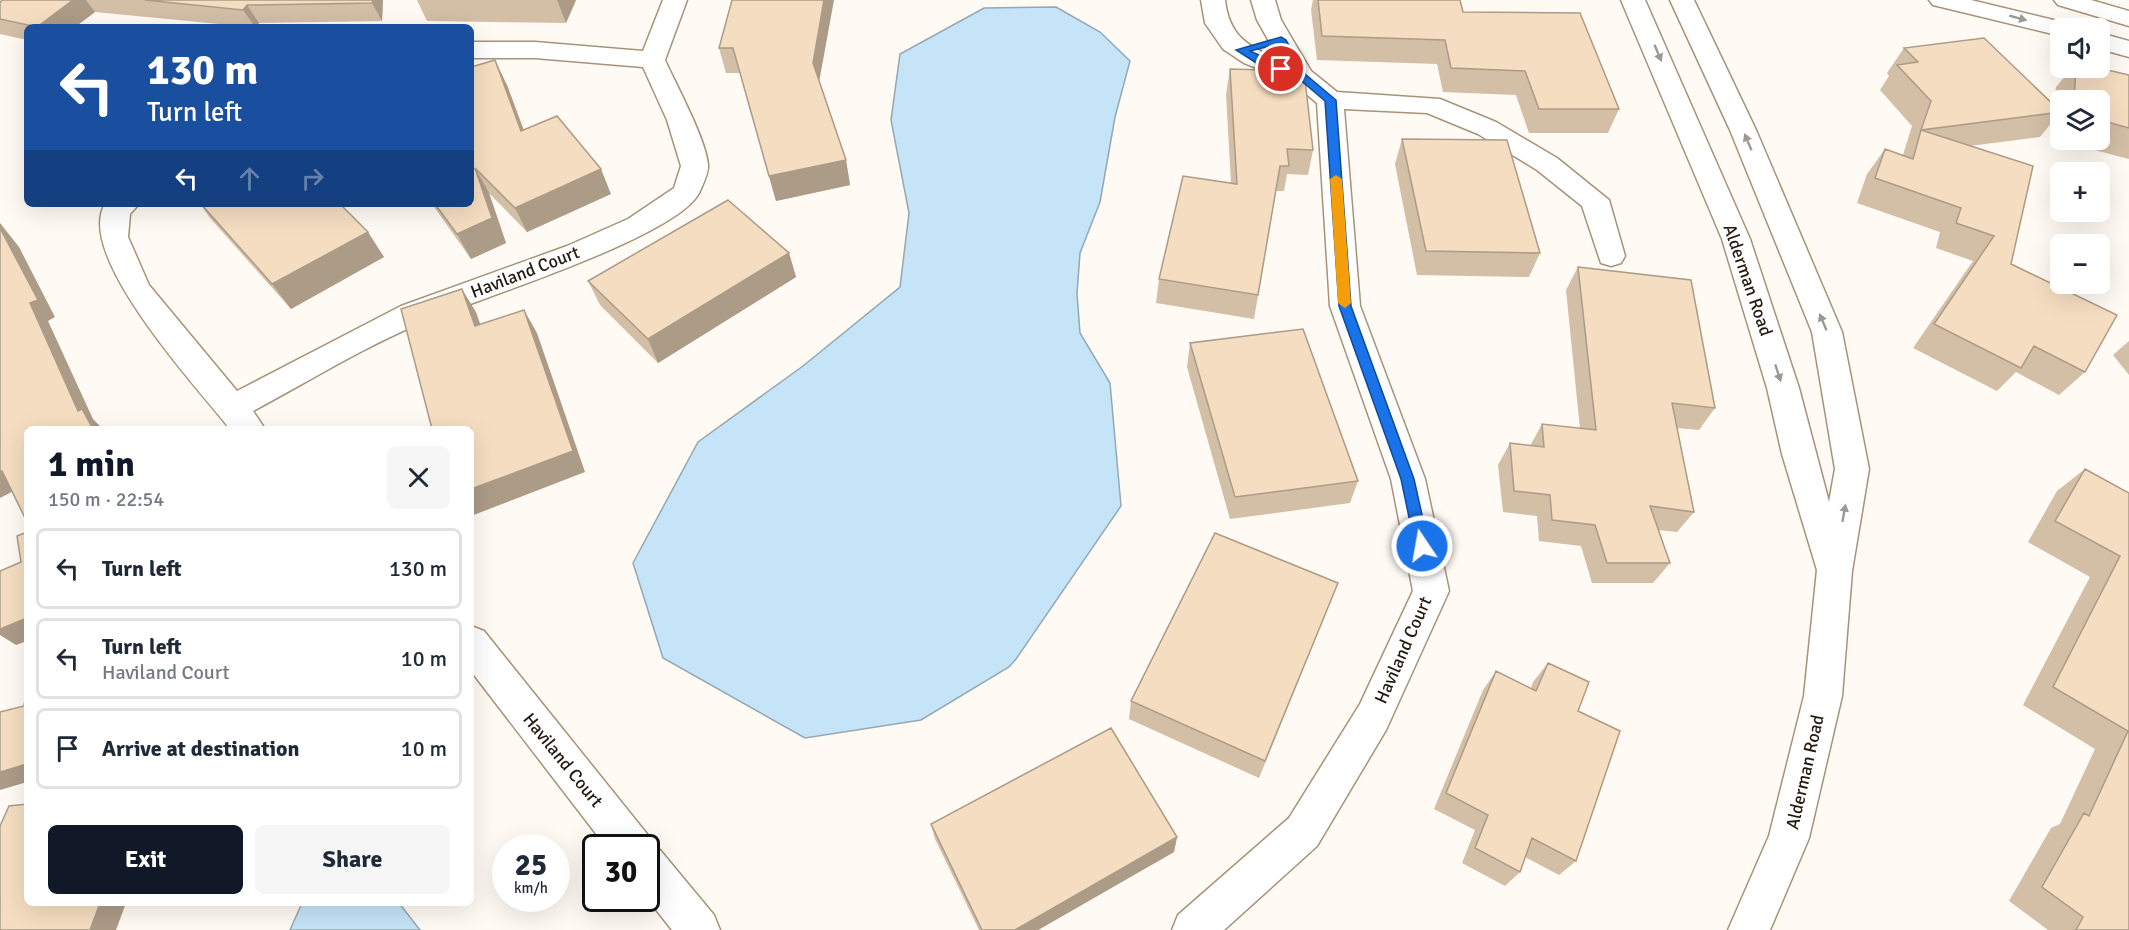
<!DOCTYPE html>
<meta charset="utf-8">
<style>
:root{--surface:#fff;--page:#f6f6f7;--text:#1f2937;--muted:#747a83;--line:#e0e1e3;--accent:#111827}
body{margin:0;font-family:Signika,sans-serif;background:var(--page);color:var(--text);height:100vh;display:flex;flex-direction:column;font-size:22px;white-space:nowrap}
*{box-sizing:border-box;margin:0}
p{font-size:20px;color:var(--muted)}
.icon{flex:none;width:33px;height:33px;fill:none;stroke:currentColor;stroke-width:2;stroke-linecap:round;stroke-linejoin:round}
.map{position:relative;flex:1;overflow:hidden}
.drawer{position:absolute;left:24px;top:426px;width:450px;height:480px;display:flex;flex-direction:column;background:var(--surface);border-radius:9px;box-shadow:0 6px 24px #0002}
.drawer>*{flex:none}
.hud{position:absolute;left:24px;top:24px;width:450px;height:183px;border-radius:9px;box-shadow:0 6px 24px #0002;background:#1a4fa0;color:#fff;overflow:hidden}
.fabs{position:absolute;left:2050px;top:18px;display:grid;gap:12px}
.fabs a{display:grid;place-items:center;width:60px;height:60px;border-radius:9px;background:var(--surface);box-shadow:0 6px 24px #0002;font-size:30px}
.speed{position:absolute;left:492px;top:834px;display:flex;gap:12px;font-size:30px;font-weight:700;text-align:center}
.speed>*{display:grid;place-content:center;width:78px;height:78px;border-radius:50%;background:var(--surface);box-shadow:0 6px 24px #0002;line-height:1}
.speed small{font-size:15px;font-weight:400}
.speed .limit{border:3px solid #111;border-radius:9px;background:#fff;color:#111}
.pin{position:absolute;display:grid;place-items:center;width:51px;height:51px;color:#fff;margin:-26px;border:3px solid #fff;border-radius:50%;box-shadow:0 2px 6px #0007}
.me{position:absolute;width:66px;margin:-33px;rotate:348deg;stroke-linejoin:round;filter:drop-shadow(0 0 4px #0008)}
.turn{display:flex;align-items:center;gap:21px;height:126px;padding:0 24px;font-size:27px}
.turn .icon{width:78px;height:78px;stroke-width:2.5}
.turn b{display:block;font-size:42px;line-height:51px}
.lanes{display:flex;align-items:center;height:57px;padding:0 24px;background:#0003;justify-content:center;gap:30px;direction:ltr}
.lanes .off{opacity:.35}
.round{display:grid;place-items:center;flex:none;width:63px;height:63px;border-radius:9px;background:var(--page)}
.overview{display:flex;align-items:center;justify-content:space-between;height:102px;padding:0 24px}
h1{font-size:36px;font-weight:800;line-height:45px;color:var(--accent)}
.primary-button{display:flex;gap:12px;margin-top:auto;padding:12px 24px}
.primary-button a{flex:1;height:69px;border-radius:9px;background:var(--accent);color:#fff;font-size:24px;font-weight:800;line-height:69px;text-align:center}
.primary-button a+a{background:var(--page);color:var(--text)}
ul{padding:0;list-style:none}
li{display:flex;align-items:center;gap:18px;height:81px;margin:0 12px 9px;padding:0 12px;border:3px solid var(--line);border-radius:9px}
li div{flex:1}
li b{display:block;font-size:22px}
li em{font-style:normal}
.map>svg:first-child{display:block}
.water{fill:#c5e4f8;stroke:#94a8b3;stroke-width:1.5}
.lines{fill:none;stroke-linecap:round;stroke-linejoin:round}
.minor-casing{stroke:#a89278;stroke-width:3}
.minor{fill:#fff;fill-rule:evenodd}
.wall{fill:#d3bea6;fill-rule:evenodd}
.shaded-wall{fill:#ac9b87}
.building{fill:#f5ddc1;stroke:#ac9b87;stroke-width:1.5}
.oneway{fill:#9c9894}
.route{fill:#1a73e8;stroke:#114b97;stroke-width:1.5}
.slow{fill:#f59e0b}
.labels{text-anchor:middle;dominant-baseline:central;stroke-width:6;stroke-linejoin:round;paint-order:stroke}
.street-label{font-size:18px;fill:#231b11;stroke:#fff}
</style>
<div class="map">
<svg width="2129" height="930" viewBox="0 0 2129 930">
<rect width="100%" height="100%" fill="#fffaf4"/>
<path class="water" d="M1056 7 1100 32 1130 61 1115 117 1100 202 1080 253 1077 294 1080 333 1110 383 1121 506 1016 659 1009 667 921 720 805 738 663 658 633 563 698 442 803 366 900 287 909 213 891 120 900 54 984 8Z
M302 903H399L420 930H290Z"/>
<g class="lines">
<defs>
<path id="minor" d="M663 0H687L665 60C676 85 706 139 708 165 709 172 703 184 700 191 682 236 474 300 423 322 364 347 309 381 253 411L265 429H230C198 388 74 255 105 204H139L130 214 128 237 149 285 237 391 401 306 567 246 628 219 674 188 681 166 667 120 643 67 535 58H471V42H535L643 51Z
M1201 0H1225C1229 35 1247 47 1279 59L1257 20 1251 0H1275L1281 20 1311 71 1337 92 1440 99 1496 122 1557 158 1609 200 1625 256 1621 263 1611 266 1601 263 1582 206 1537 170 1478 134 1427 113 1344 109 1360 306 1425 479 1449 591 1386 730 1317 846 1224 930H1172L1178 915 1289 818 1360 704 1413 591 1391 479 1330 306 1317 103 1292 82 1244 63 1223 49 1205 23Z
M1621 0H1645L1750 239 1799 388 1829 502 1835 469 1812 332 1730 130 1670 0H1694L1756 130 1842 332 1869 469 1852 571 1842 696 1809 838 1770 930H1728L1769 836 1804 696 1817 570 1782 454 1767 388 1722 239Z
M1929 0H1971L2070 24 2073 28H2061V36L1933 5Z
M2054 0H2091L2129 11V26L2058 5Z
M2100 33 2129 41V57L2100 49Z
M471 626 484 631 647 834 653 846 660 850 714 915 720 930H672L646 897V848H607L471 671Z"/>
</defs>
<use href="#minor" class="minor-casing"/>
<use href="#minor" class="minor"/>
</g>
<path class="wall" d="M3 0H383L382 21 259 23 255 27H250L95 12 75 27H27V40L0 34V2Z
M417 0H576L566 23 427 21Z
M732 0 819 82 846 160 850 185 776 201 740 73H726L719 48Z
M1313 0H1460L1463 12 1619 109 1608 133H1529L1516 95 1443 92 1437 64 1317 60 1311 10Z
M1904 48 2054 106 2056 87 2072 68H2099L2129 75V159L2052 139 2053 121 2040 137 1970 146 2011 264 2085 372 2059 395 2016 372 1997 391 1913 348 1973 261 1936 248 1940 232 1857 203 1867 174 1885 149 1903 155 1912 126 1880 90 1889 76 1887 73ZM2061 100H2100V140H2061Z
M471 67 507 85 524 130 611 194 527 232 489 193 506 243 471 259 432 204H471Z
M1230 69 1313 150 1308 175 1287 174 1284 191H1276L1254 319 1156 303 1159 279 1231 183 1226 94Z
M1402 139 1540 253 1529 277 1417 275 1395 164Z
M200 204H340L384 257 291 309 210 218Z
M789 253 796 277 658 363 600 305 588 281Z
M1578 267 1715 408 1699 430 1677 428 1694 512 1677 532 1658 530 1670 563 1653 583H1592L1581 546 1539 541 1537 516 1503 512 1498 465 1510 443 1530 446 1542 424 1580 429 1566 290Z
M2129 341V375L2113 355Z
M1190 343 1358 481 1350 503 1230 519 1187 367Z
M2085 469 2129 493V930H2048L2009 901 2051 828 2060 824 2095 749 2023 705 2090 577 2028 542 2057 491Z
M1330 603 1259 778 1129 719 1131 701Z
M1548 663 1578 711 1576 861 1559 875 1525 857 1520 872 1505 886 1462 863 1475 830 1434 809 1483 690 1496 671 1531 688 1533 682Z
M931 824 1177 837 1174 852 1038 930H979L935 839Z"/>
<path class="shaded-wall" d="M73 0H86L95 12 75 27H37Z
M373 0H383L382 21 372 3Z
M557 0H576L566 23Z
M824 0H834L818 88 813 63Z
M247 5 259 23 255 27 243 10Z
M495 60 507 85 533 156 521 131Z
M846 160 850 185 776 201 769 176Z
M475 168 489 193 506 243 471 259 457 234Z
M601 169 611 194 527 232 515 208Z
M0 223 19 247 55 317 48 321 93 419 100 426 102 429H93L78 411 30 303 0 228Z
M368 232 384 257 291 309 272 284Z
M789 253 796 277 658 363 648 339Z
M462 289 476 312 489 349 475 326Z
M524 310 537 333 585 472 471 516V489Z
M2 471 23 486 0 498V472Z
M27 618V641L16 645 0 635V629Z
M27 764V782L0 790V772Z
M1177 837 1174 852 1038 930H1015Z
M100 903H126L116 930H90Z"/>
<path class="building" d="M3 0H73L37 27 0 19V2Z
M145 0H373L372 3 247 5 243 10Z
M732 0H824L813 63 846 160 769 176 733 48H719Z
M1318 0H1460L1463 12 1580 13 1619 109H1539L1525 71 1451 68 1445 40 1322 36Z
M1984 38 2061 112 1921 130 1931 101 1897 65 1918 62 1904 48Z
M495 60 521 131 557 116 601 169 515 208 475 168 492 218 457 234 435 204H471V67Z
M2076 68H2099L2129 75V128L2100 120V100H2074Z
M1230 69 1304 71 1313 150 1287 149 1289 166H1280L1258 295 1159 279 1183 176 1237 184Z
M1921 130 2033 166 2011 264 2117 315 2085 372 2034 346 2021 368 1934 324 1994 236 1956 223 1961 208 1875 178 1885 149 1913 159Z
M1402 139 1507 140 1540 253 1426 251Z
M728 200 789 253 648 339 588 281Z
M201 204H340L368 232 272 284Z
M0 228 38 300 30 303 78 411 82 409 93 429H27V522L2 471 0 472Z
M1578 267 1691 280 1715 408 1672 403 1694 512 1650 506 1670 563H1607L1595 525 1552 520 1550 495 1514 491 1510 443 1544 447 1542 424 1596 430Z
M462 289 475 326 524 310 573 451 471 489V429H432L401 309Z
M1303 329 1358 481 1235 497 1190 343Z
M2085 469 2129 493V930H2076L2083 917 2042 887 2084 813 2089 816 2128 731 2053 687 2120 556 2055 521Z
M27 532V618L0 629V571L21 562 17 536Z
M1215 533 1338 583 1265 761 1131 701Z
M1548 663 1589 682 1578 711 1620 731 1576 861 1532 838 1520 872 1475 848 1488 815 1446 793 1496 671 1536 691Z
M27 687V764L0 772V712L24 706Z
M1111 728 1177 837 1015 930H982L931 824Z
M27 804V903H100L90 930H0V826L9 806Z"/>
<defs><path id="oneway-solid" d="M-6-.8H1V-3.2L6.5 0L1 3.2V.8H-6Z" transform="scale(1.5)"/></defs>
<g class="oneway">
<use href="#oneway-solid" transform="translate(2018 18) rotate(15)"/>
<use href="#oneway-solid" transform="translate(1658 53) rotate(67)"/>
<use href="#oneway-solid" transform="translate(1748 142) rotate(-113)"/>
<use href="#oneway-solid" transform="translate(1823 322) rotate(-113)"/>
<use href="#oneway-solid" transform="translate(1778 373) rotate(72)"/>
<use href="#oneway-solid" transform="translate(1844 513) rotate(-80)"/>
</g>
<path class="route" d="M1281 37 1286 40 1305 74 1336 100 1351 306 1414 479 1429 546 1422 552 1415 546 1401 479 1339 306 1325 101 1298 78 1278 44 1250 51 1285 67 1287 69 1281 72 1258 64 1236 50Z"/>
<path class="slow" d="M1336 175 1342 179 1351 303 1345 308 1338 303 1330 179Z"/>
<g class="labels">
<g class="street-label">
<text transform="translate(525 272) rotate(-21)">Haviland Court</text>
<text transform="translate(1748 280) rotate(71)">Alderman Road</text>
<text transform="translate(1403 650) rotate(-66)">Haviland Court</text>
<text transform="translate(563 760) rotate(51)">Haviland Court</text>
<text transform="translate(1805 772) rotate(-77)">Alderman Road</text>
</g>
</g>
</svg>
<div class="fabs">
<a><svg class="icon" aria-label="sound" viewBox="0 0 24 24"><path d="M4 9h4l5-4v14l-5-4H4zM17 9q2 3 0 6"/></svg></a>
<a><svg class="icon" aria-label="layers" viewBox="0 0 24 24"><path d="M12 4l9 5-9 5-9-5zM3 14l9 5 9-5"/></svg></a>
<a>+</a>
<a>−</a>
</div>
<div class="speed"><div>25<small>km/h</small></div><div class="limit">30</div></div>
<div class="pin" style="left:1281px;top:69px;background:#d93025"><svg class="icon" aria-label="arrive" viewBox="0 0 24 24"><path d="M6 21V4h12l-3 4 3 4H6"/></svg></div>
<svg class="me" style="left:1422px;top:546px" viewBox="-20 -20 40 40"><circle r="17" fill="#1a73e8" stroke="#fff" stroke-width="3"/><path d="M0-11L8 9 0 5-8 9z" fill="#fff"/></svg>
<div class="hud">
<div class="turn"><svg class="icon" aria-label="left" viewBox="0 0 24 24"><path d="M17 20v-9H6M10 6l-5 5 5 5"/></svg><div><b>130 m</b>Turn left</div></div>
<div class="lanes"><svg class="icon" aria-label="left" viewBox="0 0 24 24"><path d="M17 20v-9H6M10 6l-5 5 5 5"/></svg><svg class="icon off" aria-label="ahead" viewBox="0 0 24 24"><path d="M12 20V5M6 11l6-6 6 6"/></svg><svg class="icon off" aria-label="right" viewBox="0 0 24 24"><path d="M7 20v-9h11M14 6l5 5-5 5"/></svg></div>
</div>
<section class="drawer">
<div class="overview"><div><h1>1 min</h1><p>150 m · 22:54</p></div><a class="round"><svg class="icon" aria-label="close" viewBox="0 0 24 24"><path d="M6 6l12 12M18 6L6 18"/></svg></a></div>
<ul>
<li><svg class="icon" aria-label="left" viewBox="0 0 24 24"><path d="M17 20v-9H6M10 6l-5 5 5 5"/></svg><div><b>Turn left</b></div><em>130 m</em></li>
<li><svg class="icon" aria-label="left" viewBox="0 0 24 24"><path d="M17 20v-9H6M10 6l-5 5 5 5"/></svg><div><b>Turn left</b><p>Haviland Court</p></div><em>10 m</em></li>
<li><svg class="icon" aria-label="arrive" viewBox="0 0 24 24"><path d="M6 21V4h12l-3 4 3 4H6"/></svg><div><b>Arrive at destination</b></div><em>10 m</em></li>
</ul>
<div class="primary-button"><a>Exit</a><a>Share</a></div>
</section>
</div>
